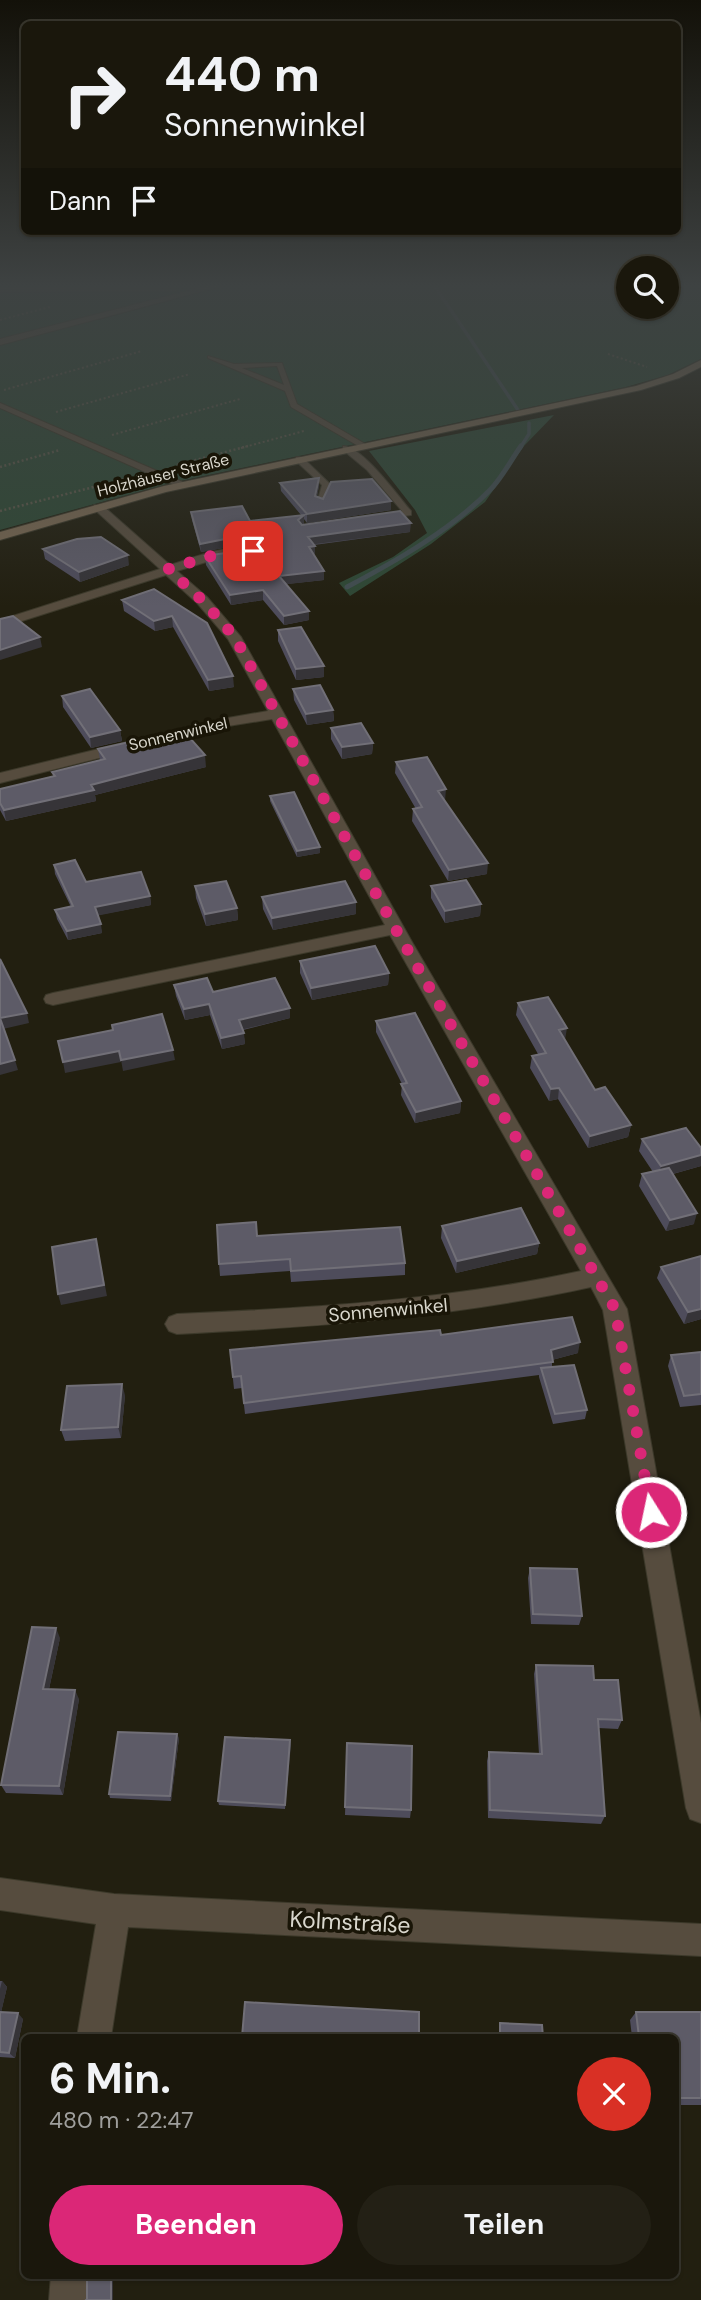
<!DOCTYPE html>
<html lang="de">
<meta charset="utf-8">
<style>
:root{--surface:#1a170c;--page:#232015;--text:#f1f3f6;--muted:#9f9f9d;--line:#38362d;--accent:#db2777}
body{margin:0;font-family:"DM Sans",sans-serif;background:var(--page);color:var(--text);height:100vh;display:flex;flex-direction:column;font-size:26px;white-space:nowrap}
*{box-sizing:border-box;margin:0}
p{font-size:23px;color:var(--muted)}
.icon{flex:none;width:38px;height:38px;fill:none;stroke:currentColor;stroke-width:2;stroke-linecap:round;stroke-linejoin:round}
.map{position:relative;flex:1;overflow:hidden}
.drawer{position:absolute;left:21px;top:2034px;width:658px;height:245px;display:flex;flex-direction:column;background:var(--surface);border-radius:10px;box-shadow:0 2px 5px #0004,0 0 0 2px var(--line)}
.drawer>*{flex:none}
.top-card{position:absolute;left:21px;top:21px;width:660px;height:214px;border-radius:10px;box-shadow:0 2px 5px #0004,0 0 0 2px var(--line);background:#1a170c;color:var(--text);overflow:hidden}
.tools{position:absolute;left:616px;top:256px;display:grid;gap:14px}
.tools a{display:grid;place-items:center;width:63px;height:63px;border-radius:50%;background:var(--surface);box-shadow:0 2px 5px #0004,0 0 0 2px var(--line);font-size:35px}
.pin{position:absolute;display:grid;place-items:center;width:60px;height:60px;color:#fff;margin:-30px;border-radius:14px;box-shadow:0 4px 10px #0006}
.me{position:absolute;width:77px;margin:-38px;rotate:350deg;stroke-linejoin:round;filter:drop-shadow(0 0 5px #0008)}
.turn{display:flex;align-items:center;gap:24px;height:147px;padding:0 28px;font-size:32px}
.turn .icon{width:91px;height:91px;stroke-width:2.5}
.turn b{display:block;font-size:49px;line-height:60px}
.then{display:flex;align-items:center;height:66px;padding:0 28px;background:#0003;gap:14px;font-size:26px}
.round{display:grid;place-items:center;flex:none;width:74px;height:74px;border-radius:37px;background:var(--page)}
.overview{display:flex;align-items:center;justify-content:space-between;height:119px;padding:0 28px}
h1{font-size:42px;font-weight:700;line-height:52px}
.button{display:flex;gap:14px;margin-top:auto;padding:14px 28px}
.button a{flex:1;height:80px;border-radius:42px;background:var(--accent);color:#fff;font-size:28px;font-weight:700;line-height:80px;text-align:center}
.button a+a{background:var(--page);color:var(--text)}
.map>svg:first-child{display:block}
.green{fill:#2f4835}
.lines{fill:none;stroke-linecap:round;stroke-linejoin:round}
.stream-far1{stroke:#414d50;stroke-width:3.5}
.stream{stroke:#414d50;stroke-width:5}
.service-casing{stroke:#3c392a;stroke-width:2}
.minor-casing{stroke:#3c392a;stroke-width:2}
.secondary-casing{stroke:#3c392a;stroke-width:2}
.path-far1{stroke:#5a574a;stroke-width:2;stroke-dasharray:2 2.5;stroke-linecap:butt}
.path{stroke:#5a574a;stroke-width:2.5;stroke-dasharray:2 2.5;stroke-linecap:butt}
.service{fill:#564c3e;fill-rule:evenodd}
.minor{fill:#564c3e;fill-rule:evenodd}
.secondary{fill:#756550;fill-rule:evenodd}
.wall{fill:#4e4c5b}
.shaded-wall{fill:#363438}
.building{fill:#5d5b67;stroke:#716f77;stroke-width:2}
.route{stroke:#db2777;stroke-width:12;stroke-dasharray:0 21.6}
.labels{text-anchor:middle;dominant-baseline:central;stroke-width:7;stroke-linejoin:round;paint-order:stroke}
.far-street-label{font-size:16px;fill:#d9d7cd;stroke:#191507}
.street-label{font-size:19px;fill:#d9d7cd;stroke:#191507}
.near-street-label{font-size:23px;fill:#d9d7cd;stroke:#191507}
</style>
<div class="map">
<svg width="701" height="2300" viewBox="0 0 701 2300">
<rect width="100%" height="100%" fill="#221f10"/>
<path class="green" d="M0 285H216L93 318 98 320 228 285H628V306H667V285H701V359L668 375 626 387 171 483 0 530Z
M554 415 524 446 485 502 431 544 350 596 339 583 393 557 427 533 415 510 369 451Z"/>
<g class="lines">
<path class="stream-far1" d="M434 285 518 410
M520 448 529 434V423"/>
<path class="stream" d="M347 587C396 561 451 530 490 490 502 478 511 460 521 446"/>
<defs>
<path id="service" d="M0 288 175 289 178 291 0 292Z
M208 356 234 364 282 363 297 404 367 445 360 447 291 407 285 391 208 358ZM277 366 284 385 242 368Z
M0 403 185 483 186 485 179 487 0 408Z
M343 446C362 446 398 496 411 511V515L380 519V515L402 511 367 470 343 450Z
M296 457H302L330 484 324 505 317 503 322 485 296 461Z"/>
<path id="minor" d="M211 285H225L0 345V339Z
M94 505H102L170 565C189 559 241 539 257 551L251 555 219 558 177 571 207 597 241 637 412 942 627 1309 701 1723V1823L690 1819 686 1808 603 1310 591 1287C454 1317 316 1327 177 1334L169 1331 165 1324 169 1317 177 1314C313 1308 448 1300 581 1271L390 935 53 1005 46 1003 44 999 46 995 53 993 385 925 272 719 222 727 0 783V773L222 719 268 711 228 639 197 603 166 575 0 628V620L160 569 94 509Z
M0 1878 114 1894 701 1924V1956L128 1927 111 2037H77L96 1924 0 1910Z
M51 2275H89L87 2300H49Z"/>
<path id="secondary" d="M701 360V367L679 378 641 390 166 492 0 540V532L164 486 636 386 673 374Z"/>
</defs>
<use href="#service" class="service-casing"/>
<use href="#minor" class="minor-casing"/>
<use href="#secondary" class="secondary-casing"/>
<path class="path-far1" d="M0 320 50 307
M608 354 647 367
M4 390 142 351
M56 412 190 374
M112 435 240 399
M241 448 304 431"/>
<path class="path" d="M177 465 248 446
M0 467 60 450
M0 511 125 479"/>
<use href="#service" class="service"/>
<use href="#minor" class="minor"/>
<use href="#secondary" class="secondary"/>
</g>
<path class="wall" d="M319 478V486L317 496 323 499 391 501V510L307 523 304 519V524L303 525 410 532 314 545V555L324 580 286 584 309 620 284 625 263 600 231 605 206 565 205 556 254 548 240 545 201 552 192 520 191 512 250 521 301 515 281 491 280 483Z
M43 549 129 565 80 582 45 559Z
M122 600 207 623 234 687 209 691 173 627 155 631 124 611Z
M278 630 324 677 296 680 278 641Z
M293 689 333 710 334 721 307 725 294 700Z
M62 696 120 730 122 741 91 748 63 707Z
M331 728 373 743 372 754 342 759 331 739Z
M179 740 206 767 95 795 96 801 6 821 0 810V789L53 776 52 772 100 760 98 749 133 747Z
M396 762 445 801 487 874 448 881 412 821 413 809H416L395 773Z
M270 796 320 853 297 857 270 801Z
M54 865 86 882 150 896 151 905 98 915 102 933 68 940 57 919 55 910 71 907 55 874Z
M195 886 237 908 238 920 206 926 196 898Z
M431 886 481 904 480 916 445 923 431 898Z
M262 897 356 902V914L273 930 263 909Z
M300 961 389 973 388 985 312 1000 300 973Z
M174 985 290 1008V1018L243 1030 245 1044 222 1049 210 1015 185 1020 176 996Z
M518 1003 565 1040 595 1090 631 1125 628 1137 588 1148 558 1099 549 1101 530 1068 532 1056 538 1054 516 1015Z
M376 1021 461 1101 460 1113 415 1123 401 1095 402 1084 376 1032Z
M642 1139 701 1148V1166L673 1174 694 1224 666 1231 639 1186 642 1174 653 1172 639 1151Z
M442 1226 539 1243 537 1254 456 1273 441 1238Z
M257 1236 405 1263V1275L291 1282 290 1271 220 1276 219 1264Z
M661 1267 701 1319 684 1324 657 1278Z
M441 1335 578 1353 552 1360V1367L587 1410 585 1419 553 1424 539 1377V1375L245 1414 242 1388 234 1389 230 1350Z
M701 1352V1405L680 1407 668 1366 671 1355Z
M125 1395 121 1438 65 1441 61 1430Z
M530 1568 582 1616 579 1625 531 1624 528 1578Z
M60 1638 49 1689 79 1699 63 1795 6 1793 1 1785Z
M536 1665 594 1680 622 1720 618 1729 598 1728 605 1816 601 1824 488 1818 487 1761 489 1752 539 1754 534 1674Z
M179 1738 171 1801 110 1798 109 1794Z
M290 1740 285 1809 219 1805 218 1801Z
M347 1743 411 1810 410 1818 345 1815Z
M0 1981H2L7 1987 1 2012 23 2019 15 2058 0 2057Z
M636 2012H701V2105H676V2037H632L630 2020Z"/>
<path class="shaded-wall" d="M319 478V486L315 504V496Z
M391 501V510L307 523V514Z
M304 515V524L298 528V520Z
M411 523 410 532 308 545V537Z
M240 536V545L201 552 200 544Z
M315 546V555L309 547Z
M128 555 129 565 80 582 79 572Z
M324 571V580L280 585 279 576Z
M263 590V600L231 605 230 595Z
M309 611V620L284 625V616Z
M172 616 173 627 155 631 154 621Z
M40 637 42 647 0 660V650Z
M324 666V677L296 680V669Z
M233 676 234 687 209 691 208 680Z
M333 710 334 721 307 725 306 714Z
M120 730 122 741 91 748 90 737Z
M373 743 372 754 342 759V747Z
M205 755 206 767 95 795 96 801 6 821 4 810 91 785Z
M446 789 445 801 438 791Z
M320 847V853L297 857V851Z
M488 863 487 874 448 881 449 870Z
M150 896 151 905 96 916 95 907Z
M356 902V914L273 930 272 918Z
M481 904 480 916 445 923V911Z
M237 908 238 920 206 926 205 914Z
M101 924 102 933 68 940 67 931Z
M389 973 388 985 312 1000 311 988Z
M209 1004 210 1015 185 1020 184 1009Z
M290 1008V1018L240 1030 239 1020Z
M27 1013 29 1023 3 1029 0 1018Z
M567 1028 565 1040 559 1030Z
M244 1033 245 1044 222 1049 221 1038Z
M173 1050 175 1060 123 1071 121 1060Z
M119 1051 121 1062 65 1073 63 1062Z
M15 1060 18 1070 0 1075V1064Z
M559 1088 558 1099 549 1101 551 1089Z
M461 1101 460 1113 415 1123 416 1112Z
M631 1125 628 1137 588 1148 590 1136Z
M701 1155V1166L658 1178 661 1166Z
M697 1213 694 1224 666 1231 670 1220Z
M96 1239 107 1296 61 1305 58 1294Z
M539 1243 537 1254 456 1273 457 1261Z
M701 1309V1319L684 1324 688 1312Z
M580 1342 578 1353 548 1361 551 1350Z
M122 1384 125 1395 121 1438 118 1427Z
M56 1628 60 1638 47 1698 43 1689Z
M75 1690 79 1699 63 1795 59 1786Z
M177 1734 179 1738 171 1801 170 1796Z
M290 1740 291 1745 285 1809V1805Z
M2 1981 7 1987 0 2017V1989Z
M18 2013 23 2019 15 2058 9 2053Z
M111 2275H113V2300H111Z"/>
<path class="building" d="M319 478 315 496 323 499 331 482 372 479 391 501 307 514 280 483Z
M242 506 250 521 304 515 298 520 302 525 400 511 411 523 308 537 315 546 309 547 324 571 279 576 309 611 284 616 263 590 230 595 205 556 253 549 261 541 240 536 200 544 191 512Z
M101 537 128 555 79 572 43 549 77 539Z
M154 589 207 623 233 676 208 680 172 616 154 621 122 600Z
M13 616 40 637 0 650V619Z
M301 627 324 666 296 669 278 630Z
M320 685 333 710 306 714 293 689Z
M90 689 120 730 90 737 62 696Z
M361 723 373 743 342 747 331 728Z
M177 737 179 740 190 738 205 755 91 785 94 790 4 810 0 803V789L55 776 52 772 105 759 98 749 129 742 133 747Z
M427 757 446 789 438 791 488 863 449 870 413 809 422 807 396 762Z
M294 792 320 847 297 851 270 796Z
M75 860 86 882 141 872 150 896 95 907 101 924 67 931 55 910 73 906 54 865Z
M466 880 481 904 445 911 431 886Z
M226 881 237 908 205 914 195 886Z
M345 881 356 902 272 918 262 897Z
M375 946 389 973 311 988 300 961Z
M0 959 27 1013 0 1018Z
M207 978 213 992 275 978 290 1008 239 1020 244 1033 221 1038 209 1004 184 1009 174 985Z
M548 997 567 1028 559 1030 595 1090 605 1087 631 1125 590 1136 559 1088 551 1089 532 1056 546 1053 518 1003Z
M415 1013 461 1101 416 1112 401 1084 407 1083 376 1021Z
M162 1014 173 1050 121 1060 119 1051 63 1062 58 1041 113 1030 112 1025Z
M0 1018 15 1060 0 1064Z
M686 1128 701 1148V1155L661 1166 642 1139Z
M669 1168 697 1213 670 1220 642 1174Z
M521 1208 539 1243 457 1261 442 1226Z
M256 1222 257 1236 400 1227 405 1263 291 1271 290 1259 219 1264 217 1225Z
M96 1239 104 1285 58 1294 52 1247Z
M701 1256V1309L688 1312 661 1267Z
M572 1317 580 1342 551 1350 553 1362 244 1403 241 1376 233 1377 230 1350 440 1330 441 1335Z
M701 1352V1394L684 1396 671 1355Z
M574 1365 587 1410 555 1414 541 1368Z
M122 1384 118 1427 61 1430 67 1386Z
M530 1568 577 1569 582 1616 533 1614Z
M32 1627 56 1628 43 1689 75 1690 59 1786 1 1785Z
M536 1665 593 1666 594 1680H618L622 1720 598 1719 605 1816 490 1810 489 1752 542 1754Z
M118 1732 177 1734 170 1796 109 1794Z
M225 1737 290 1740 285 1805 218 1801Z
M347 1743 412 1746 411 1810 345 1807Z
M245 2002 419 2012V2037H242Z
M0 2012 18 2013 9 2053 0 2052Z
M636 2012H701V2098H676V2037H639Z
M500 2023 542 2025 543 2037H500Z
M87 2275H111V2300H86L87 2299Z"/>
<linearGradient id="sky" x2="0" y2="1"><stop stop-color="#131109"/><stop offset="0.47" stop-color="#3e4242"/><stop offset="1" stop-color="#3e4242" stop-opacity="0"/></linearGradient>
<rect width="701" height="607" fill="url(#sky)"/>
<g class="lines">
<path class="route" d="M253 551 218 554 168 569 202 600 234 636 395 928 615 1309 651 1512"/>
</g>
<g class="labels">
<g class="far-street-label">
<text transform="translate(163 475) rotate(-14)">Holzhäuser Straße</text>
<text transform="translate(178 734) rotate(-13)">Sonnenwinkel</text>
</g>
<g class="street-label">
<text transform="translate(388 1310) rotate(-5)">Sonnenwinkel</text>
</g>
<g class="near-street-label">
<text transform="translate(350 1922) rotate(3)">Kolmstraße</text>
</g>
</g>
</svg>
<div class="tools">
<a><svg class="icon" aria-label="search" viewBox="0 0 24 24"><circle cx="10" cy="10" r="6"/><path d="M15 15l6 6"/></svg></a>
</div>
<div class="pin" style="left:253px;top:551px;background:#d93025"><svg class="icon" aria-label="arrive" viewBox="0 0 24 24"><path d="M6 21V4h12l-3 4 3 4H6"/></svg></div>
<svg class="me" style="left:651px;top:1512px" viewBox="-20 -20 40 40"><circle r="17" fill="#db2777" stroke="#fff" stroke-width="3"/><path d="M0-11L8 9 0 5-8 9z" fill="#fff"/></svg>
<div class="top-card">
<div class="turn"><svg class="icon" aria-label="right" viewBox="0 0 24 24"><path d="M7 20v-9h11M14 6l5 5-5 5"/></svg><div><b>440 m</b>Sonnenwinkel</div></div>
<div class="then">Dann<svg class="icon" aria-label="arrive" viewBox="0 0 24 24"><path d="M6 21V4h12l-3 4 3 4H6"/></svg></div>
</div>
<section class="drawer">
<div class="overview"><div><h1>6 Min.</h1><p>480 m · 22:47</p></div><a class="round" style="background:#d93025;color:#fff"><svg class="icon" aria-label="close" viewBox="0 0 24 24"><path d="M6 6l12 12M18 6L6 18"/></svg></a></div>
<div class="button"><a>Beenden</a><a>Teilen</a></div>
</section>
</div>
